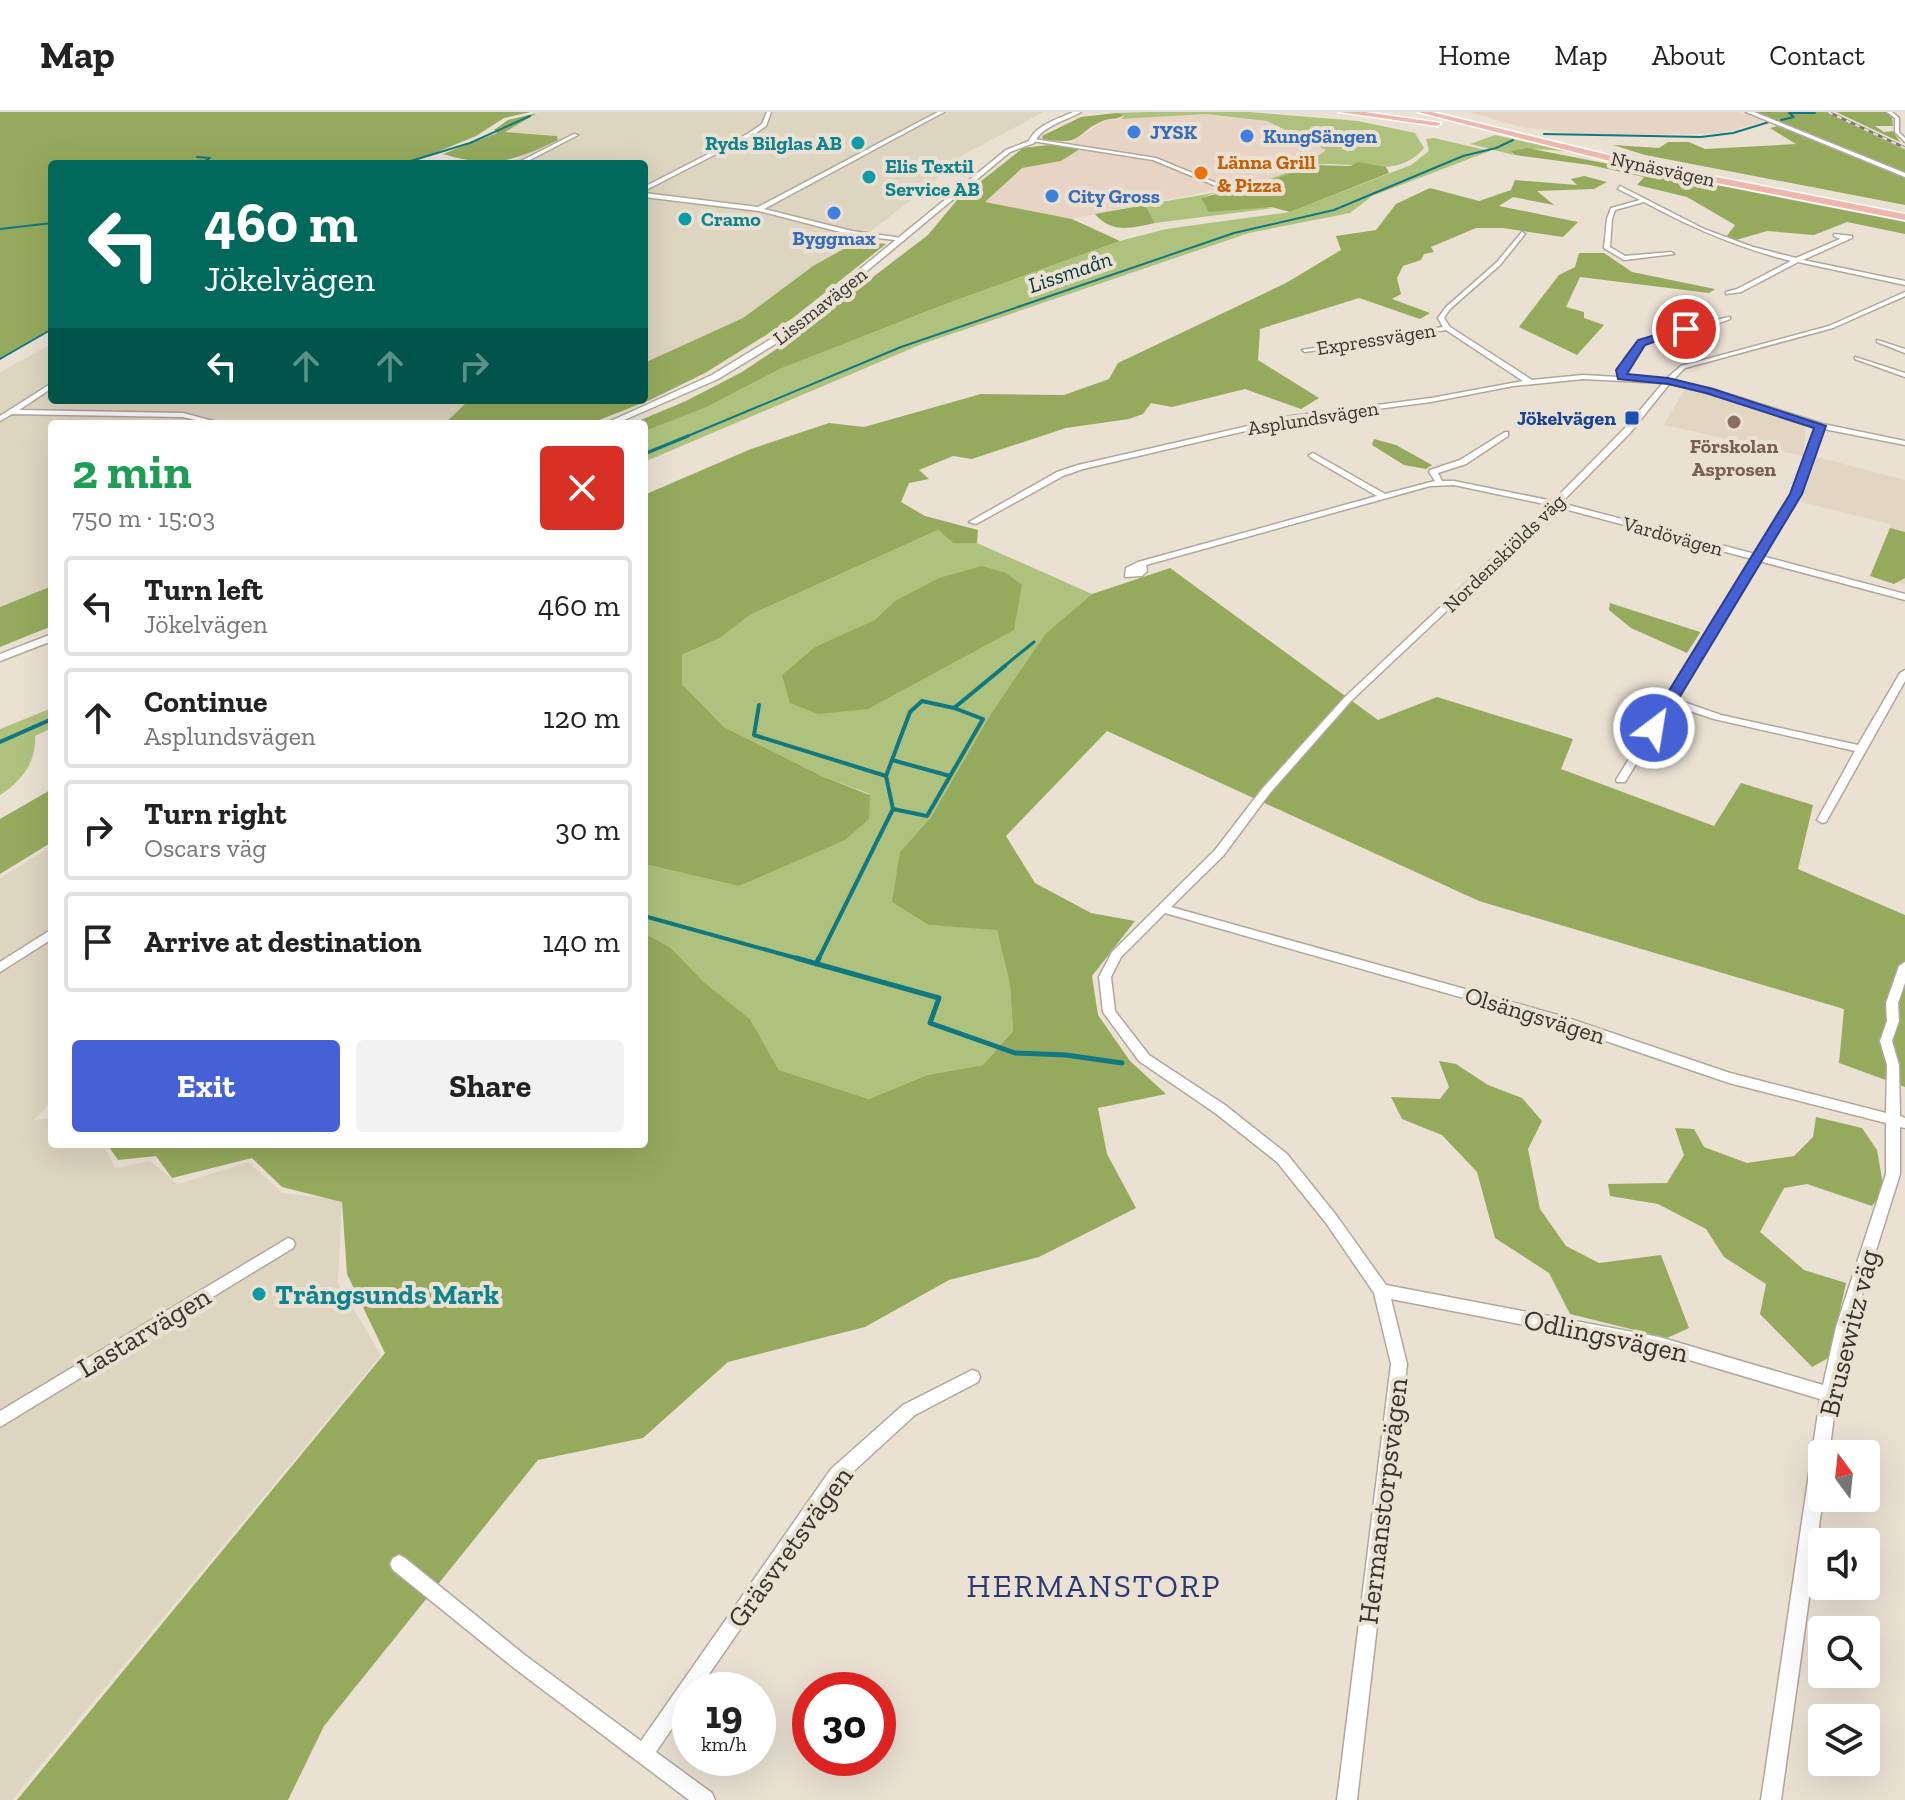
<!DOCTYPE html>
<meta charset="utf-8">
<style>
:root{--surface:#fff;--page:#f2f2f2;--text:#222;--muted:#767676;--line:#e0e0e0;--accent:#4661d5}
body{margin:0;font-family:"Zilla Slab",serif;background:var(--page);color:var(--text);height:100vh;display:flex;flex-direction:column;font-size:30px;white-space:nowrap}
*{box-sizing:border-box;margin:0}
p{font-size:26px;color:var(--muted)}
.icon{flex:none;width:44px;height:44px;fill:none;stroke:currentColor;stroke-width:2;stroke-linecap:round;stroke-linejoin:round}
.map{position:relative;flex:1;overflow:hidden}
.drawer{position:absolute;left:48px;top:308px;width:600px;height:728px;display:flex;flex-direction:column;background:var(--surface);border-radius:8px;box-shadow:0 8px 32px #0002}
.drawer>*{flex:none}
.guide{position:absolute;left:48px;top:48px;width:600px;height:244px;border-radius:8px;box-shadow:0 8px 32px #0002;background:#00695c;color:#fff;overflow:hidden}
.needle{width:52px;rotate:345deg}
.buttons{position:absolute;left:1808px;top:1328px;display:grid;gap:16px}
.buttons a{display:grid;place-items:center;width:72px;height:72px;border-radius:8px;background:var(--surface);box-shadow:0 8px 32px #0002;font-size:40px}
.speed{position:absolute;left:672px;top:1560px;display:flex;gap:16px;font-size:40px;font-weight:700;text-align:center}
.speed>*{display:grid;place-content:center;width:104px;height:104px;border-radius:50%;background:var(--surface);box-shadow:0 8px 32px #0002;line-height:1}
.speed small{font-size:20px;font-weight:400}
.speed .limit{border:12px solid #d22;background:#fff;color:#111}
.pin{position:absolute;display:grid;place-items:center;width:68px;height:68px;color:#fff;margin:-34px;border:4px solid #fff;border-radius:50%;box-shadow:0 2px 8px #0007}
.me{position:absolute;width:88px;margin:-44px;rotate:31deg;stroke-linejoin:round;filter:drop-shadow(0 0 6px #0008)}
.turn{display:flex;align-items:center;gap:28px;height:168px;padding:0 24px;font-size:36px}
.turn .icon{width:104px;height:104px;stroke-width:2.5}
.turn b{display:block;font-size:56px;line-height:68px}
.lanes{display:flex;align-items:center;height:76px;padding:0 24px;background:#0003;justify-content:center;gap:40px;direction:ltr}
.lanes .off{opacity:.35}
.round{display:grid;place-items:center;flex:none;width:84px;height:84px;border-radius:8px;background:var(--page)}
.headline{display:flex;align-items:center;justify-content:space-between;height:136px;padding:0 24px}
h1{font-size:48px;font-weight:800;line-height:60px;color:#1e9e55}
.action{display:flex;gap:16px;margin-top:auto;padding:16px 24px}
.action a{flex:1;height:92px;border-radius:8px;background:var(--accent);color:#fff;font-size:32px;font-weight:800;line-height:92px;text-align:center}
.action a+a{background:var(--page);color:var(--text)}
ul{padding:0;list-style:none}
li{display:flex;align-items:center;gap:24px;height:100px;margin:0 16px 12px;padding:0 8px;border:4px solid var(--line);border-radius:8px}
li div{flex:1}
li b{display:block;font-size:30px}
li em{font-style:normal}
header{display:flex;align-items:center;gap:48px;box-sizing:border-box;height:112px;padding:0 40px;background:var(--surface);border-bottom:2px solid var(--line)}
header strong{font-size:38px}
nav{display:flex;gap:44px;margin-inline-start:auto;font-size:28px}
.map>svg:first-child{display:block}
.commercial{fill:#e8d4c5}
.industrial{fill:#ded5c0}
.built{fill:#e2d5c1}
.green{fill:#aec27e}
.forest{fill:#95aa5d}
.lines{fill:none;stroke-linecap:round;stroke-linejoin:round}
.stream-far3{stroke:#107881;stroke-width:2}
.stream-far2{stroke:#107881;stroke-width:3}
.stream-far1{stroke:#107881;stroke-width:4}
.stream{stroke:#107881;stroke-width:5}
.minor-casing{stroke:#b0a79a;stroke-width:3}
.tertiary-casing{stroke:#b0a79a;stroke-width:3}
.motorway-casing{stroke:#fff;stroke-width:3}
.minor{fill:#fff;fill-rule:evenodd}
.tertiary{fill:#fff;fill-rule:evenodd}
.motorway{fill:#f1b6ab;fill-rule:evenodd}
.rail-casing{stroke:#7e7870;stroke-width:3}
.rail{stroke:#eae1d3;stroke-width:2;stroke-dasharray:5;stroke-linecap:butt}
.route{fill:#4661d5;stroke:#2e3f8a;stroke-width:2}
.shop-dot{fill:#3f7fe0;stroke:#eae1d3;stroke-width:3}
.culture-dot{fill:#0f9aa8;stroke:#eae1d3;stroke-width:3}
.food-dot{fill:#e8710a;stroke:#eae1d3;stroke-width:3}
.transit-dot{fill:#1a4fb4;stroke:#eae1d3;stroke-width:3}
.education-dot{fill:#8d6e63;stroke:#eae1d3;stroke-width:3}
.labels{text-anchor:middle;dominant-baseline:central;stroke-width:8;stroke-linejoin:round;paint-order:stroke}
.far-shop-label{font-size:20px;font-weight:bold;fill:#366cbe;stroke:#eae1d3;text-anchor:start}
.far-culture-label{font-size:20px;font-weight:bold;fill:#0d838f;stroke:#eae1d3;text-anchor:start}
.far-food-label{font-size:20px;font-weight:bold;fill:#c56008;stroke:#eae1d3;text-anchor:start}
.far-street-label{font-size:20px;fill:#37332e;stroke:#eae1d3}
.far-transit-label{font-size:20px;font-weight:bold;fill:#164399;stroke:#eae1d3;text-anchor:end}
.far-education-label{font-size:20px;font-weight:bold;fill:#785e54;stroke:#eae1d3}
.far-water-label{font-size:22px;font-style:italic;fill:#00373d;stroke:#eae1d3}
.street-label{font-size:24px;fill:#37332e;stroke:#eae1d3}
.near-culture-label{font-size:28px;font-weight:bold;fill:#0d838f;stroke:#eae1d3;text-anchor:start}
.near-street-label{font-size:28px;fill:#37332e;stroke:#eae1d3}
.near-neighbourhood-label{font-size:32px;letter-spacing:2px;fill:#2a3972;stroke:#eae1d3}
</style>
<header>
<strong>Map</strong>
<nav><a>Home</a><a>Map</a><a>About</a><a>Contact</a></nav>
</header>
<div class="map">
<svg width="1905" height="1688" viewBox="0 0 1905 1688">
<rect width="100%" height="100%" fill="#eae1d3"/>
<path class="commercial" d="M1469 0H1739L1765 9 1722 21 1593 24 1521 15Z
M1206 2 1267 9 1326 38 1309 51 1274 66 1072 107 984 90 1022 56 1061 49 1079 37 1064 35 1106 8Z"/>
<path class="industrial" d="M539 0H1044L961 44 923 79 858 129 813 154 743 206 644 251V52H504L558 28 557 24 552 23 503 20Z
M52 232V288H469L444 312H52V474L0 495V260Z
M52 734V990L34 1008 52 1006V1032H103L115 1056 150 1049 178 1072 249 1050 282 1081 342 1088 338 1171 381 1243 12 1688H0V766Z"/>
<path class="built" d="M1685 276 1806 314 1803 344 1664 313Z
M1817 345 1905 368V472L1875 464 1891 412 1801 390Z"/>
<path class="green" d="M1148 0H1249L1358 9 1415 21 1424 36C1396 70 1352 47 1314 53 1300 55 1287 64 1273 68 1249 74 1224 76 1201 86L1273 96 1155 111 1145 93C1202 82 1280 75 1326 38L1267 9 1206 2 1121 7 1124 4 1116 1Z
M1495 23 1657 59C1615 51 1552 30 1512 40L1514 43 1470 32Z
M1434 26 1490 39 1372 84 1350 101 1249 121 922 232 644 350V319L707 295 780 257 943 193 1120 129 1166 117 1290 100 1411 53 1429 39 1426 27Z
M938 418 953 431H977L1092 482 1045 522 990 603 931 705 900 740 929 813 997 817 1010 873 1013 919 983 953 927 963 869 987 779 958 750 907 704 870 670 835 644 821V752L740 774 870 682 824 665 724 615 682 572V543L720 526 750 503Z
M52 596V616L35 624C37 649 21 670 0 683V617Z"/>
<path class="forest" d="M0 0H531L504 6 476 24 408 52H52V216L0 246Z
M1756 0H1825L1905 38V61Z
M1836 0H1887L1892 5 1893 14H1875L1884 20 1893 19 1900 30Z
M537 1 505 20 557 24 558 28C514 49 492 57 443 42L497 21 494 18 508 8Z
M1116 1 1124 3C1117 8 1112 6 1105 8 1072 21 1087 34 1043 27L1042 24 1081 5Z
M1777 14 1905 65V93L1645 43 1613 33 1659 36 1668 30H1689L1705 37 1796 32 1770 16Z
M1048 33 1080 37 1061 49 1022 56 985 90 1072 107 1120 129 943 193 780 257 707 295 645 319 644 312H631L686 289 742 260 793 226 928 123 957 88 1023 36Z
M1527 36 1905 110V122L1847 110 1814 123 1767 119 1736 128 1726 125 1735 113 1687 85 1637 73 1644 65 1590 53 1515 43 1511 39Z
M1358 50 1386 55 1389 61 1290 100 1271 95 1209 100 1201 86 1275 67 1311 53 1351 54Z
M1584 64 1607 70 1594 77 1537 79 1554 93 1513 85 1499 94 1578 110 1563 125 1503 116H1476L1431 135 1434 140 1424 142 1421 148 1403 154 1397 166 1401 182 1392 187 1430 201 1420 207 1359 186 1260 217 1258 248 1319 286 1301 297 1245 277 1172 295 1151 291 1143 302 1129 307 1066 316 972 347 953 344 919 358 929 367 909 371 901 390 925 404 978 418 977 431H953L938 418 750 503 720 526 682 543V572L724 615 824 665 870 683 869 707 845 728 739 774 644 752V383L751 337 829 311 864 315 981 282 1064 283 1109 267 1118 251 1286 171 1341 138 1336 124 1376 118 1396 92 1430 76 1479 89 1511 78 1515 68 1577 73 1571 67Z
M1145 93 1155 111C1132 116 1112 122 1095 102Z
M858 129 886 132 793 206 705 261 650 288 589 312H444L469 288H644V251L743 206 813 154Z
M1579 141H1604L1632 160 1715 177 1709 181 1580 165 1566 195 1584 200V206L1604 213 1577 243 1519 215 1559 163 1575 155Z
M1374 327 1396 333 1432 353 1426 357 1404 353 1372 333Z
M1890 416 1905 420V466L1894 472 1870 464Z
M982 454 1006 461 1022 473 1014 518 868 597 818 602 790 591 782 563 815 535 875 508 895 489 939 466Z
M1170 456 1378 608 1437 585 1573 627 1561 657 1714 714 1741 671 1813 693 1798 757 1905 803V975L1839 951 1844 897 1479 789 1107 619 1006 724 1035 771 1091 801 1135 809 1092 864 1098 903 1130 949 1166 982 1098 996 1107 1042 1136 1096 1039 1145 949 1168 865 1215 728 1250 643 1326 538 1348 324 1614 288 1688H17L385 1241 347 1162 342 1090 282 1075 252 1046 172 1066 156 1044 118 1048 107 1032H644V821L670 835 704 870 750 907 779 958 869 987 927 963 983 953 1013 919 1010 873 997 818 929 813 892 790 900 740 931 705 990 603 1045 522 1092 482Z
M52 474V514L0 535V495Z
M1610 491 1700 520V521L1687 541 1631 516 1609 498Z
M52 677V730L0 762V707Z
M1439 949 1456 952 1488 973 1522 986 1542 1009 1528 1037 1540 1097 1566 1134 1599 1151 1661 1143 1689 1216 1667 1226 1570 1202 1549 1161 1495 1126 1477 1060 1442 1023 1402 1007 1391 985 1440 987 1449 975Z
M1816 1005 1862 1016 1877 1038 1884 1078 1872 1094 1807 1072 1784 1076 1760 1120 1804 1158 1846 1171 1830 1245 1812 1255 1760 1202 1766 1172 1724 1145 1706 1117 1658 1092 1610 1084 1608 1072 1667 1071 1684 1043 1675 1016 1694 1017 1704 1035 1747 1051 1794 1044 1813 1025Z"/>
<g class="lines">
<path class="stream-far3" d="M1781 8 1794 5 1789 1H1815
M1544 22 1701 25 1733 21 1769 10
M197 45 210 46 200 52
M401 52 470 31 530 4
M0 117 52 111
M0 247 52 217
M683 326 901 235 1234 121 1334 98 1463 44 1496 36 1513 28"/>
<path class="stream-far2" d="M644 342 688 324
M1002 556 1034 530"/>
<path class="stream-far1" d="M759 593 754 623 886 664
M0 630 52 607
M892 648 950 664
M893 697 927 704 983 607 954 596 1005 554
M644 804 803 848
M818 848 893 697 886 664 910 600 922 589 954 596"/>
<path class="stream" d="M796 846 939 886 930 911 1015 941 1066 943 1122 951
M816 852 819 846"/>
<defs>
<path id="minor" d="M767 0H771L766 14 753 23 644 79V75L749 21 762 12Z
M938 0H944L764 97 852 119 902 126 904 129 852 123 759 99 644 85V81L758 95Z
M1887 0H1892L1899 6V20L1905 26V30L1895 20V6Z
M574 22 578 23 522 52H515Z
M1034 27 1156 46 1226 75 1221 76 1153 48 1032 29Z
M1620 74 1704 117 1753 135 1796 146 1840 127 1834 124V122L1852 124V126L1803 148 1905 169V173L1798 150 1741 180 1726 182V180L1737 177 1791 149C1739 136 1692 116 1644 90L1615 98 1612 107 1610 135 1625 144 1671 140 1674 142 1624 148 1604 136 1607 107 1611 96 1640 88 1618 77Z
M1522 120 1525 122 1500 153 1450 197 1444 206 1450 215 1532 268 1583 263 1618 265C1627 222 1663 222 1699 213 1710 211 1720 206 1730 205V207C1703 219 1646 220 1630 246 1626 252 1626 259 1625 265L1666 267 1681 254 1829 214 1905 180V184L1833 216 1685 256 1673 268 1712 277 1823 312 1905 329V333L1824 317 1800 382 1762 444 1905 482V488L1759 449 1675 587 1721 603 1858 633 1900 561 1905 558V569L1826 710 1822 711 1817 708 1855 639 1714 607 1672 593 1625 670H1617L1616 668 1752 447 1557 395 1351 589 1270 681 1223 744 1171 795 1565 905 1730 961 1886 1001 1887 953 1880 929 1887 909 1886 891 1899 854 1905 850V871L1898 891 1899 909 1892 929 1899 953 1900 1004 1905 1006V1016L1900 1015V1062L1852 1215 1837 1282 1829 1342H1822L1823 1386 1781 1688H1761L1820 1287 1659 1239 1391 1187 1407 1252 1357 1688H1337L1391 1252 1374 1181 1326 1111 1277 1050 1215 1001 1139 949 1103 900 1099 865 1112 840 1215 738 1262 677 1345 585 1549 393 1454 373 1430 374 1146 453 1147 459 1142 464 1125 465 1126 456 1138 450 1377 384 1310 345 1309 343 1313 341 1385 382 1435 369 1429 360 1430 358 1460 348 1505 320H1508V324L1466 352 1438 361 1442 369H1454L1553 389 1624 317 1663 271 1583 267 1513 274 1431 290 1292 308 1083 357 1063 364 976 412 969 410 1057 360 1078 353 1292 304 1431 286 1523 269 1446 218 1305 240 1302 238 1443 215 1438 206 1446 195 1496 151ZM1670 271 1707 281 1817 315 1792 382 1755 442 1561 391 1630 321ZM1165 801 1562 914 1729 971 1886 1011V1062L1836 1215 1823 1273 1659 1225 1386 1173 1336 1103 1287 1042 1225 993 1149 943 1115 899 1111 865 1121 845Z
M1877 228 1905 237V241L1877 230Z
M1855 245 1905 261V265L1855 247Z
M52 271V276L19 298 183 301 225 312H212L183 305 12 302 0 309V304Z
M52 817V827L0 860V850Z
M288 1126 293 1128 295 1132 293 1136 0 1315V1299Z
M972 1258 978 1260 980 1265 978 1270 915 1303 843 1369 698 1578H690V1590L656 1640 712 1681 715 1688H689L514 1556 393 1458 390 1452 393 1446 399 1443 405 1446 526 1544 641 1629 831 1357 903 1293Z"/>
<path id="tertiary" d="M1073 0H1081C1065 9 1042 14 1034 31L1010 40 790 223 718 267 615 312H604L712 263 784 219 1006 38 1029 29C1036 13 1058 7 1073 0Z
M1746 0H1754L1905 61V65Z
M52 522V529L0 549V542Z"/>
<path id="motorway" d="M1339 0H1365L1441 11 1437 14Z
M1418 0H1432L1625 47 1905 102V108L1625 53Z"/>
</defs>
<use href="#minor" class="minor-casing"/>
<use href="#tertiary" class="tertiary-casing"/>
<use href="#motorway" class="motorway-casing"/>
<use href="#minor" class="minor"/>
<use href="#tertiary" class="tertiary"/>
<use href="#motorway" class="motorway"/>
<defs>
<path id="rail" d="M1828 0 1905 36"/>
</defs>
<use href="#rail" class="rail-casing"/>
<use href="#rail" class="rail"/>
</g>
<path class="route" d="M1682 215 1691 217 1645 233 1627 262 1668 266 1713 277 1826 314 1802 382 1661 616 1654 620 1646 616 1790 382 1814 316 1706 281 1668 272 1618 267 1616 258 1638 228Z"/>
<g class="shop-dot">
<circle cx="1134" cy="20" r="8"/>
<circle cx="1247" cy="24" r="8"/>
<circle cx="1052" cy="84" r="8"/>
<circle cx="834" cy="101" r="8"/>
</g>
<g class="culture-dot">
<circle cx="858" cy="31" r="8"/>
<circle cx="869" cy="65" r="8"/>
<circle cx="685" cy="107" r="8"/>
<circle cx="259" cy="1182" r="8"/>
</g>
<circle class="food-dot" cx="1201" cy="61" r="8"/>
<rect class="transit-dot" x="1624" y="298" width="16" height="16" rx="4"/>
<circle class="education-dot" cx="1734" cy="310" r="8"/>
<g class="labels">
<g class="far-shop-label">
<text x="1150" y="20">JYSK</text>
<text x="1263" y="24">KungSängen</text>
<text x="1068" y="84">City Gross</text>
<text x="834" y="126" text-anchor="middle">Byggmax</text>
</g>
<g class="far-culture-label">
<text x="842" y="31" text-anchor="end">Ryds Bilglas AB</text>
<text x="885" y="54">Elis Textil<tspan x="885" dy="23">Service AB</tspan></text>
<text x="701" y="107">Cramo</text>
</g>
<g class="far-food-label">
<text x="1217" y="50">Länna Grill<tspan x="1217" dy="23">&amp; Pizza</tspan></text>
</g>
<g class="far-street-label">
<text transform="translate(1663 57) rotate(12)">Nynäsvägen</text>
<text transform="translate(820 194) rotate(-38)">Lissmavägen</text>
<text transform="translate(1376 227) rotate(-9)">Expressvägen</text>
<text transform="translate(1313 306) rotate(-9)">Asplundsvägen</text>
<text transform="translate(1673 424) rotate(15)">Vardövägen</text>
<text transform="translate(1504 441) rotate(-44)">Nordenskiölds väg</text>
</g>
<g class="far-transit-label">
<text x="1616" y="306">Jökelvägen</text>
</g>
<g class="far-education-label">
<text x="1734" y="334">Förskolan<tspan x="1734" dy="23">Asprosen</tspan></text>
</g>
<g class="far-water-label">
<text transform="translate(1070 160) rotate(-19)">Lissmaån</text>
</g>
<g class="street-label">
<text transform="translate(1535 903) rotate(17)">Olsängsvägen</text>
</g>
<g class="near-culture-label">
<text x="275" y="1182">Trångsunds Mark</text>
</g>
<g class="near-street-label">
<text transform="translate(144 1220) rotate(-31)">Lastarvägen</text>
<text transform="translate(1849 1221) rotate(-76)">Brusewitz väg</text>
<text transform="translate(1606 1224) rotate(12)">Odlingsvägen</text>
<text transform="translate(1383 1389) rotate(-83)">Hermanstorpsvägen</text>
<text transform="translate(790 1435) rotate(-54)">Gräsvretsvägen</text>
</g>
<g class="near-neighbourhood-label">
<text x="1094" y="1474">HERMANSTORP</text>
</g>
</g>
</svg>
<div class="buttons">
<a><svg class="needle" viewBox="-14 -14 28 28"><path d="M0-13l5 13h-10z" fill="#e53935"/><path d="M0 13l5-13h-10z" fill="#767676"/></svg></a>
<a><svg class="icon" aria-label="sound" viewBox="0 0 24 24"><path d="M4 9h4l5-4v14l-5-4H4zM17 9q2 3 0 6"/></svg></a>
<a><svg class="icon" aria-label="search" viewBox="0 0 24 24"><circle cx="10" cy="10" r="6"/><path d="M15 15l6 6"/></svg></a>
<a><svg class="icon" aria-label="layers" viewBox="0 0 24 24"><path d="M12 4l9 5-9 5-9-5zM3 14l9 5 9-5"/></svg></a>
</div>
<div class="speed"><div>19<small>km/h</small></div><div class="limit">30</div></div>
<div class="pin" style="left:1686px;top:217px;background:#d93025"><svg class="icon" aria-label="arrive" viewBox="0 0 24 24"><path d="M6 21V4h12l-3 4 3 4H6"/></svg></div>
<svg class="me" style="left:1654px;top:616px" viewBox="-20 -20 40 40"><circle r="17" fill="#4661d5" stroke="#fff" stroke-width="3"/><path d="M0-11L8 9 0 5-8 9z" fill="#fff"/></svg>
<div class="guide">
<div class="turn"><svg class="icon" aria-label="left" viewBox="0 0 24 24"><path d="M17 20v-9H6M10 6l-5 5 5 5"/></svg><div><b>460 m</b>Jökelvägen</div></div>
<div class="lanes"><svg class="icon" aria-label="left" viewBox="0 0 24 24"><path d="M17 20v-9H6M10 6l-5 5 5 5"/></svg><svg class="icon off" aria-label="ahead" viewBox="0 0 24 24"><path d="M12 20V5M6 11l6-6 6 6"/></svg><svg class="icon off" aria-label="ahead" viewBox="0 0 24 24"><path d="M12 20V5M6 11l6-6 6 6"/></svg><svg class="icon off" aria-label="right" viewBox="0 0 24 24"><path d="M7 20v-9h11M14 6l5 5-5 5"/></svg></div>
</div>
<section class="drawer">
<div class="headline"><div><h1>2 min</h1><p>750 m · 15:03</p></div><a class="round" style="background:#d93025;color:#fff"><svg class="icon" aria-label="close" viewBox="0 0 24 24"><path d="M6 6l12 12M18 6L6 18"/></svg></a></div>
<ul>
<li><svg class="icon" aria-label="left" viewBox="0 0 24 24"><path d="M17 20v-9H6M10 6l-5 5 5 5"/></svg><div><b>Turn left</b><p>Jökelvägen</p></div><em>460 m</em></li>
<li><svg class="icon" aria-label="ahead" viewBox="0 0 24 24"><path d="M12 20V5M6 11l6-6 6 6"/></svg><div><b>Continue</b><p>Asplundsvägen</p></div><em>120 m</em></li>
<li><svg class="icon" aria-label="right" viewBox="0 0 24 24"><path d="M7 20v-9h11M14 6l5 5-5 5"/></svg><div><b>Turn right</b><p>Oscars väg</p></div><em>30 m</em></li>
<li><svg class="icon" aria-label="arrive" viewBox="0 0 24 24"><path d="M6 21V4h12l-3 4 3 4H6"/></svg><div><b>Arrive at destination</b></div><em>140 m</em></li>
</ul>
<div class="action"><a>Exit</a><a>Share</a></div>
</section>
</div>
